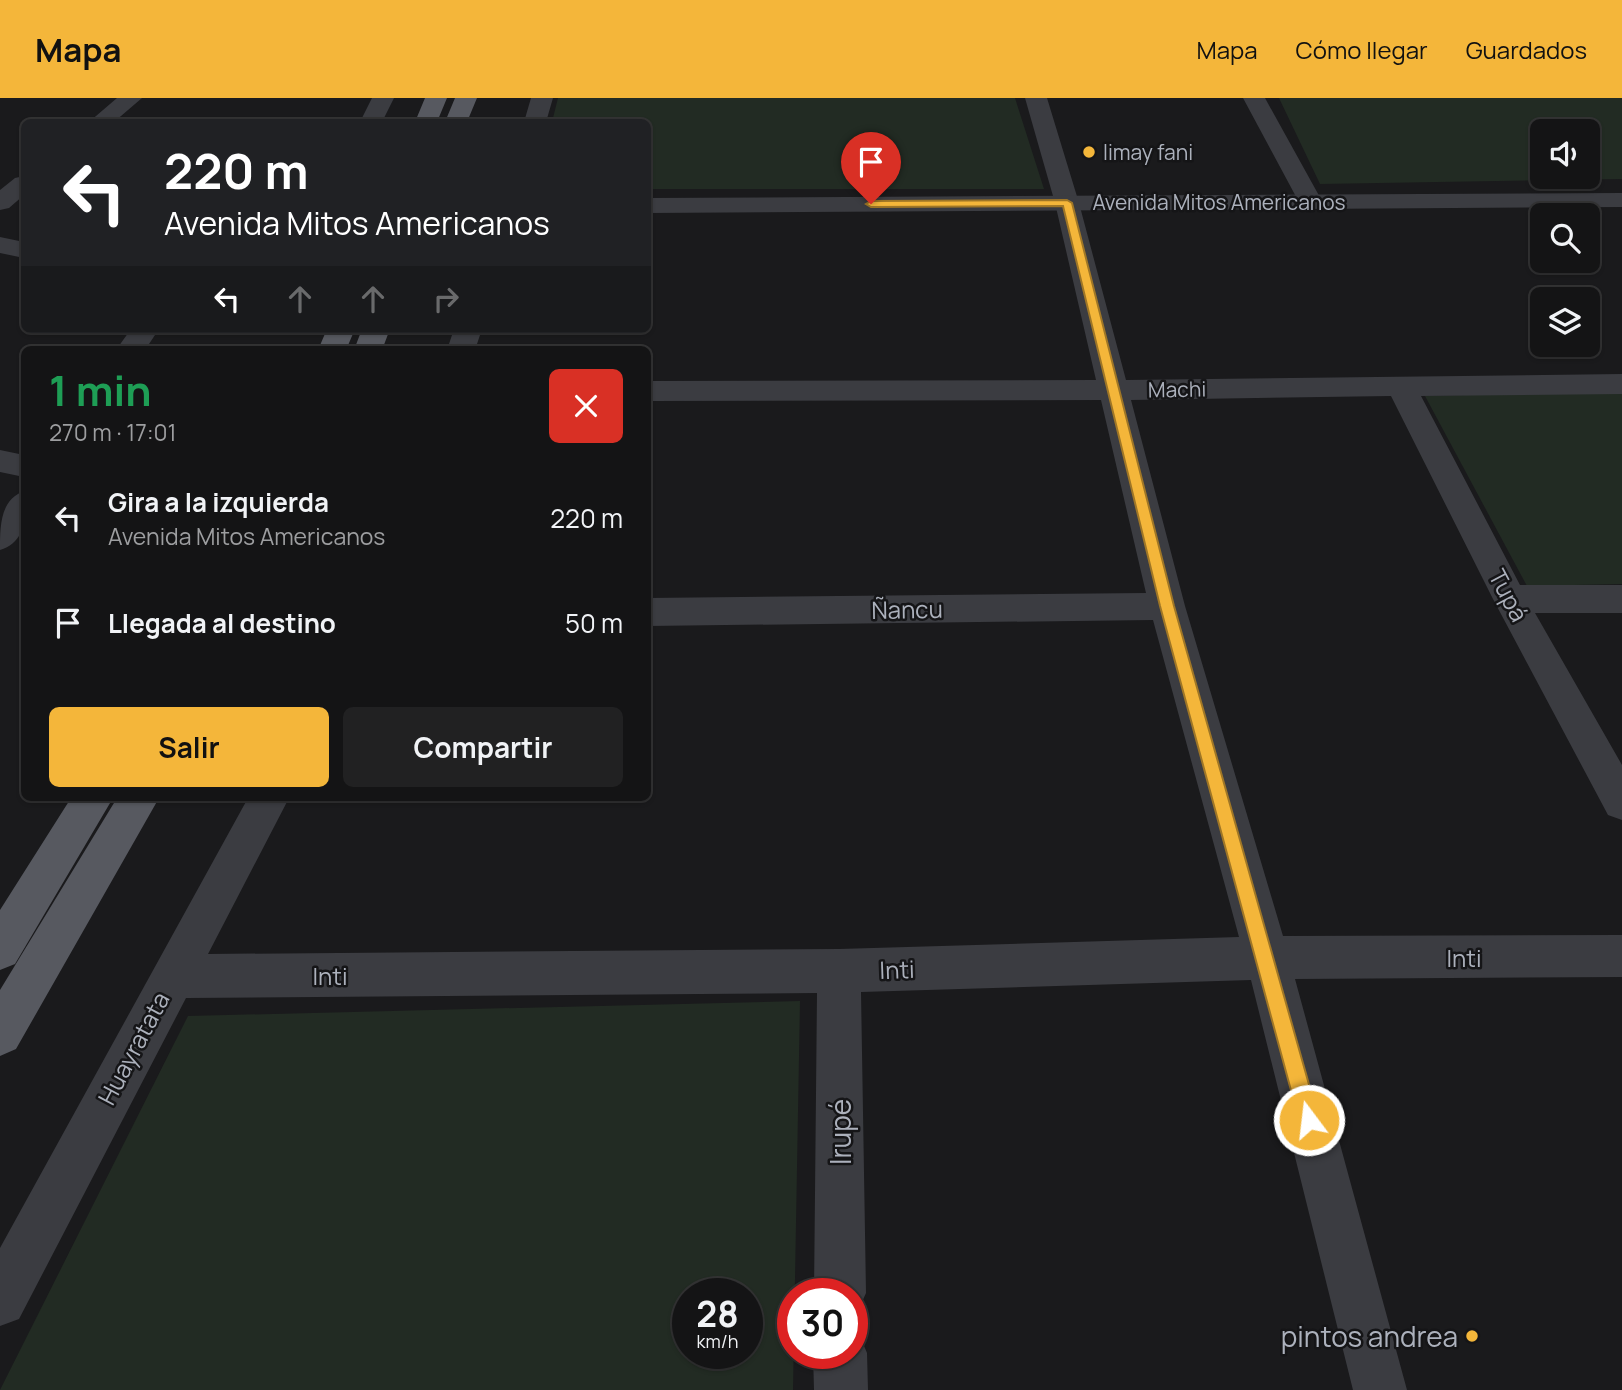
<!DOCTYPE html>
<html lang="es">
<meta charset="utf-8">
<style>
:root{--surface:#141415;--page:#212122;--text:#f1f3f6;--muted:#9d9ea0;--line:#333334;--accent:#f4b63a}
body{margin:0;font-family:Manrope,sans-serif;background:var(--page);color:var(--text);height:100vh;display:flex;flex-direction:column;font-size:26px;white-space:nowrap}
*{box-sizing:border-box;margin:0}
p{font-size:23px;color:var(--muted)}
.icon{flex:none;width:38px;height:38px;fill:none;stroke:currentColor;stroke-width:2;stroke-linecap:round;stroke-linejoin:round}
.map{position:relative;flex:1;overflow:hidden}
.side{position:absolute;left:21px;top:248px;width:630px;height:455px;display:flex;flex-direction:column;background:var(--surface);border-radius:10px;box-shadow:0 2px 5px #0004,0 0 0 2px var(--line)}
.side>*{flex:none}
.banner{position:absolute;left:21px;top:21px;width:630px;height:214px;border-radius:10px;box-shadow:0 2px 5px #0004,0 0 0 2px var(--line);background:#202124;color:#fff;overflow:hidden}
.controls{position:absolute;left:1530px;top:21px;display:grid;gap:14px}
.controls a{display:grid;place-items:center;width:70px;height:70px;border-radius:10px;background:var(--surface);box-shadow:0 2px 5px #0004,0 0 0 2px var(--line);font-size:35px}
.speed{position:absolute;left:672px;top:1180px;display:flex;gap:14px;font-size:35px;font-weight:700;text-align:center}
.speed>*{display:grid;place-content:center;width:91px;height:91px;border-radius:50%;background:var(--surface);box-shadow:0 2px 5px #0004,0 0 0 2px var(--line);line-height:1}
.speed small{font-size:18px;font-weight:400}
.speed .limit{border:10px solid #d22;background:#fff;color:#111}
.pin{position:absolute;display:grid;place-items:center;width:60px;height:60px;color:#fff;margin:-72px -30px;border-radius:50% 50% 50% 0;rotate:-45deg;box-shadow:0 0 7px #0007}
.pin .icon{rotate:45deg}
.me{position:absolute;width:77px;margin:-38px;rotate:345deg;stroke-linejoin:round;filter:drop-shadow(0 0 5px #0008)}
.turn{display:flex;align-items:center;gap:24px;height:147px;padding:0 28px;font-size:32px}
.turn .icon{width:91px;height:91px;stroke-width:2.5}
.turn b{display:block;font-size:49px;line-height:60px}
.lanes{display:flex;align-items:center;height:66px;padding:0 28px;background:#0003;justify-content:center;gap:35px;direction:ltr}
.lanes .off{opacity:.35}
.round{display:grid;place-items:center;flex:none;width:74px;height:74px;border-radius:10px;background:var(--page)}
.head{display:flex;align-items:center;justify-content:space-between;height:119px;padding:0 28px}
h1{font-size:42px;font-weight:700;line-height:52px;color:#1e9e55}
.cta{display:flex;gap:14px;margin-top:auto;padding:14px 28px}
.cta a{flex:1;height:80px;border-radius:10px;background:var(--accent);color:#111;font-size:28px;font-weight:700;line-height:80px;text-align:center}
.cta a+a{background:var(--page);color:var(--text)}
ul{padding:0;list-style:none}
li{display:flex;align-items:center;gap:21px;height:105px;padding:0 28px}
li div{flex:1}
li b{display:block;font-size:26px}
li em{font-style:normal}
header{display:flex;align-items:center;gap:42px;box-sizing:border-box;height:98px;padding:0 35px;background:var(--accent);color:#111}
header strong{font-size:33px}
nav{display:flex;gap:38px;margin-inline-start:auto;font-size:24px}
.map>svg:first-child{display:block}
.green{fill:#222b23;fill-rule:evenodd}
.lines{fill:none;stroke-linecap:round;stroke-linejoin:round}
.minor{fill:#3b3c41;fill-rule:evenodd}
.tertiary{fill:#3b3c41;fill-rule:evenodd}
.primary{fill:#575960;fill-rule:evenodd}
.route{fill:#f4b63a;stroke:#9f7626;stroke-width:2}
.poi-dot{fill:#f4b63a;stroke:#151517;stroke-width:2.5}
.labels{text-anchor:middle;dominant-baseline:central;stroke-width:5;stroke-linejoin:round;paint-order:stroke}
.far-poi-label{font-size:21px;fill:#acb1bc;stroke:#151517;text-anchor:start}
.far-street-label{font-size:21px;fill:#acb1bc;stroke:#151517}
.street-label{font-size:24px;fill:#acb1bc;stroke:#151517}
.near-street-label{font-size:28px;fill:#acb1bc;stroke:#151517}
.near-poi-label{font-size:28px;fill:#acb1bc;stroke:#151517;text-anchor:end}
</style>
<header>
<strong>Mapa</strong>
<nav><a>Mapa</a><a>Cómo llegar</a><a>Guardados</a></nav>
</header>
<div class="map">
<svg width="1622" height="1292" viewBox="0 0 1622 1292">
<rect width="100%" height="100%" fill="#1a1a1c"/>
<path class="green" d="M558 0H1015L1044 91H648V24H552Z
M1279 0H1622V81L1320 86ZM1542 33H1587V79H1542Z
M1622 293V486L1527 488 1425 298Z
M800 903 793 1292H0L188 918ZM688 1195H747V1255H688Z"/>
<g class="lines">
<path class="minor" d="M117 0H142L114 24H89Z
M372 0H394L382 24H360Z
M531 0H553L546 24H524Z
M1025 0H1047L1079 105 1126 282 1622 276V296L1421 298 1520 487H1622V515H1535L1622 667V722L1608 717 1493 501 1391 298 1131 302 1185 508 1283 838 1622 837V879L1295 881 1407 1292H1353L1251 882 861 894 866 1195 858 1213 852 1216V1195H814L817 895 186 900 19 1221 0 1228V1150L248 700H289L208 856 839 851 1239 839 1153 522 648 528V500L1146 495 1101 302 648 303V283L1096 282 1055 105Z
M1243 0H1265L1322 103 1319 108H1301Z
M24 78V97L9 110 0 112V92L15 80Z
M131 231H159L145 252H116Z
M454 231H482L475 252H447Z
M0 352 24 357V379L0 374Z
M24 393C26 417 27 444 0 452 0 428 0 402 24 393Z
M852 1233 859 1236 867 1255 868 1292H814L813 1255H852Z"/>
<path class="tertiary" d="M1622 95V109L648 115V100Z
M0 139 24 144V160L0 155Z"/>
<path class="primary" d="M425 0H447L437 24H415Z
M455 0H477L467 24H445Z
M327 231H355L346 252H318Z
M362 231H390L382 252H354Z
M71 700H113L15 866 0 872V812Z
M117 700H159L16 951 0 958V892Z"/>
</g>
<path class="route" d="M1067 102 1072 105 1174 508 1319 1022 1316 1029 1309 1032 1302 1029 1299 1022 1160 508 1063 108 871 109 866 106 871 103Z"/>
<g class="poi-dot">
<circle cx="1089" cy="54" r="7"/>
<circle cx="1472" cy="1238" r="7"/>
</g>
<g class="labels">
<g class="far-poi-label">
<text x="1103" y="54">limay fani</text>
</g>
<g class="far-street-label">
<text x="1219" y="104">Avenida Mitos Americanos</text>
<text transform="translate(1177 291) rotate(-1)">Machi</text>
</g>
<g class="street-label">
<text transform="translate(1509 497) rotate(62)">Tupá</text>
<text transform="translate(907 511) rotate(-1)">Ñancu</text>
<text x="1464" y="859">Inti</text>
<text transform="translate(897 871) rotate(-2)">Inti</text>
<text x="330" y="877">Inti</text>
<text transform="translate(133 950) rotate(-62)">Huayratata</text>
</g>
<g class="near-street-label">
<text transform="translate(840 1034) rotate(-90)">Irupé</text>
</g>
<g class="near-poi-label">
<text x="1458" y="1238">pintos andrea</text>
</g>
</g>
</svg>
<div class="controls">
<a><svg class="icon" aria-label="sound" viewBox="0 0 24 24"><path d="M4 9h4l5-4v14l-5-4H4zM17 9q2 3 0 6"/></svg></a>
<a><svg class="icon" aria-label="search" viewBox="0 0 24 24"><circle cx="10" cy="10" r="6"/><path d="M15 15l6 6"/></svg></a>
<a><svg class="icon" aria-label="layers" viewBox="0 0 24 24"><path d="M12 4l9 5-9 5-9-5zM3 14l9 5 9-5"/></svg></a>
</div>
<div class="speed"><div>28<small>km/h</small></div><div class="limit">30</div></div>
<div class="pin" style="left:871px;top:106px;background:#d93025"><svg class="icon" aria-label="arrive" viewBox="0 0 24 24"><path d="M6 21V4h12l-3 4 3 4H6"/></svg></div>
<svg class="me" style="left:1309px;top:1022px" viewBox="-20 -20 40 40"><circle r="17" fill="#f4b63a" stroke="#fff" stroke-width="3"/><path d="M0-11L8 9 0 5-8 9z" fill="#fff"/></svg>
<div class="banner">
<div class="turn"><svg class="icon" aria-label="left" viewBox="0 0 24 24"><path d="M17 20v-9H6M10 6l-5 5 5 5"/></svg><div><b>220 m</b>Avenida Mitos Americanos</div></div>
<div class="lanes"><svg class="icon" aria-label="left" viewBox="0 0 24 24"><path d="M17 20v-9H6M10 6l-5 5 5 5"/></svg><svg class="icon off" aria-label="ahead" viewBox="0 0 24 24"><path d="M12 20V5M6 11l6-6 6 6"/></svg><svg class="icon off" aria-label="ahead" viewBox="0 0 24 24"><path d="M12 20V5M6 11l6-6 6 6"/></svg><svg class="icon off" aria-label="right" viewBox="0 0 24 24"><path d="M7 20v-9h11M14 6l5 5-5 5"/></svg></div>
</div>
<section class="side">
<div class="head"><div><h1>1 min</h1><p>270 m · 17:01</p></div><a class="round" style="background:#d93025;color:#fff"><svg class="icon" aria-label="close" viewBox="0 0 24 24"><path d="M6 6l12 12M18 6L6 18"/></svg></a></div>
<ul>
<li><svg class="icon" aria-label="left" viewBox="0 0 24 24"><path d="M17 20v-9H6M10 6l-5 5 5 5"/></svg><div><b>Gira a la izquierda</b><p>Avenida Mitos Americanos</p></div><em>220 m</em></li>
<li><svg class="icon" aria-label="arrive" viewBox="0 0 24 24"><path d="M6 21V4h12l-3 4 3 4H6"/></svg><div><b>Llegada al destino</b></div><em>50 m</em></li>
</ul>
<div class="cta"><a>Salir</a><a>Compartir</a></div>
</section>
</div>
